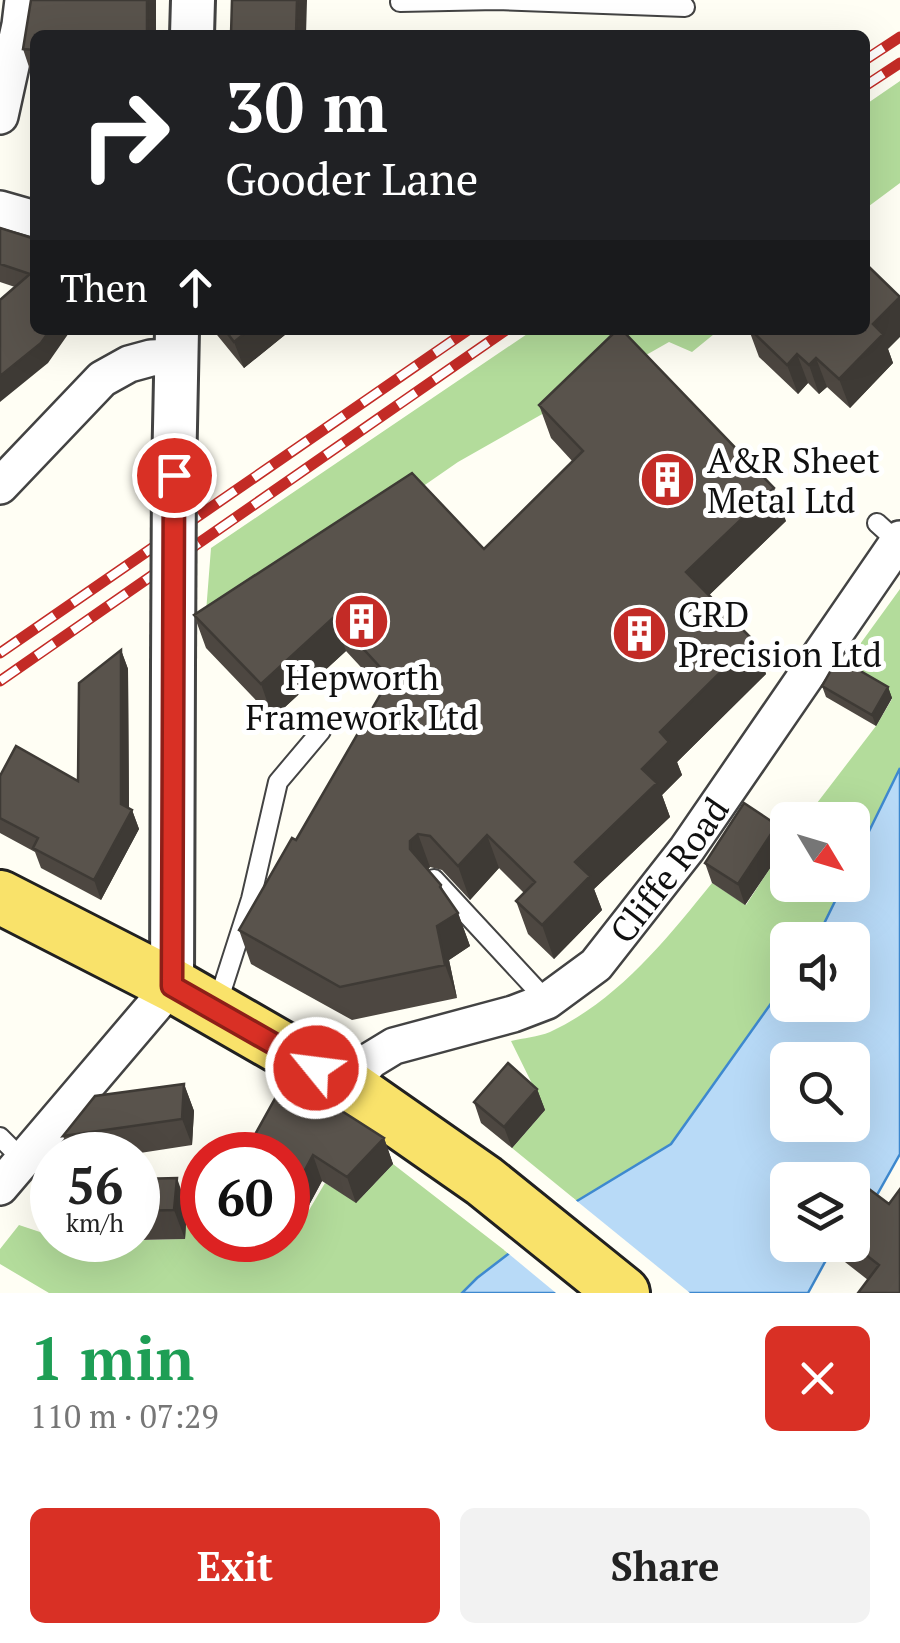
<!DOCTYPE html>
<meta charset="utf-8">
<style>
:root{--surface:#fff;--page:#f2f2f2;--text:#222;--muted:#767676;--accent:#d93025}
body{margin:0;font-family:"PT Serif",serif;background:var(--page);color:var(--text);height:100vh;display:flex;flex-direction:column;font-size:38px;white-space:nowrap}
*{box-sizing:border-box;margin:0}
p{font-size:32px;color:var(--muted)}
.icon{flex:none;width:55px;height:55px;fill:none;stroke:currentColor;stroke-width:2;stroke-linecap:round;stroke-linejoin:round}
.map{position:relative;height:1293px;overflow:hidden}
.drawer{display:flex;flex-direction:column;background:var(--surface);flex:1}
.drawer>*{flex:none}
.top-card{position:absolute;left:30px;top:30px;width:840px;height:305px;border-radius:15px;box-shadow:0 10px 40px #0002;background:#202124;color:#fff;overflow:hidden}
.needle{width:65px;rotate:128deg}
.buttons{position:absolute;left:770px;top:802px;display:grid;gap:20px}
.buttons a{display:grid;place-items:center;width:100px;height:100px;border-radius:15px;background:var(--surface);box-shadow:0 10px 40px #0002;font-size:50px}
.speed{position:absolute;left:30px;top:1132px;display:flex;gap:20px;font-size:50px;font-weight:700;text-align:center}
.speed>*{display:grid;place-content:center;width:130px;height:130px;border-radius:50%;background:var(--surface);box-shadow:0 10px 40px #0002;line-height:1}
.speed small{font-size:25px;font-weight:400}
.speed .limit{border:15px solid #d22;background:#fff;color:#111}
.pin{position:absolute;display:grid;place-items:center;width:85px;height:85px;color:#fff;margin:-42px;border:5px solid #fff;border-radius:50%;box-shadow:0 2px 10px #0007}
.me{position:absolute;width:110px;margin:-55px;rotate:299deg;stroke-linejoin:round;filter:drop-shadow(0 0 8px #0008)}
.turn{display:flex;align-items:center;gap:35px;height:210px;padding:0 30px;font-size:45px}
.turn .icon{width:130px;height:130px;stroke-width:2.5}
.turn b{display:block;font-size:70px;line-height:85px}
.then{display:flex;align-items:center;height:95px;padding:0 30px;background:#0003;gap:20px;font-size:38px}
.round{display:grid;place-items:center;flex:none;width:105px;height:105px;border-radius:15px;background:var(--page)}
.headline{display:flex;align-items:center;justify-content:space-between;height:170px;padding:0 30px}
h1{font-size:60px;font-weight:700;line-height:75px;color:#1e9e55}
.action{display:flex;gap:20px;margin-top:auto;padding:20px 30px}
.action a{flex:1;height:115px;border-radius:15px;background:var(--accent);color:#fff;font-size:40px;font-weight:700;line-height:115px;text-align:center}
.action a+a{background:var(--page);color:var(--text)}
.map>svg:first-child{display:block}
.forest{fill:#b3dc9b}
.water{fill:#b8daf7;stroke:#3e89cf;stroke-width:2.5;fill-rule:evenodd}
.pier{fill:#fffef4}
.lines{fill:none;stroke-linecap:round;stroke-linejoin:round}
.service-casing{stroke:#434343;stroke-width:22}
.minor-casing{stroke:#434343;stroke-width:40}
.tertiary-casing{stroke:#434343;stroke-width:48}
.primary-casing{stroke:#212121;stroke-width:58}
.service{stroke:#fff;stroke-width:18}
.minor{stroke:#fff;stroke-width:35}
.tertiary{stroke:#fff;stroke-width:42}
.primary{stroke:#f9e26a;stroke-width:52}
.rail-casing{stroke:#c32b26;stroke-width:11}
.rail{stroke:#fff;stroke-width:8;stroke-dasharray:22;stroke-linecap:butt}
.tertiary-bridge-casing{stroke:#434343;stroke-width:48;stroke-linecap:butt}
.tertiary-bridge{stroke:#fff;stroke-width:42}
.wall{fill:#4d4741}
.shaded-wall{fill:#3e3a35}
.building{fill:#59534c;stroke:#3e3a35;stroke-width:2.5}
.route-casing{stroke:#8d1f18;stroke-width:25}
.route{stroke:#d93025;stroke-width:18}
.labels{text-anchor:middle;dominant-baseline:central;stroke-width:10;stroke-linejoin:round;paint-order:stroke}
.poi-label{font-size:35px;fill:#101010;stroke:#fff;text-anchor:start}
.street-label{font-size:35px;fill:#101010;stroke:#fff}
</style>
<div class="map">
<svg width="900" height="1293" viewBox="0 0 900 1293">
<rect width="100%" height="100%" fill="#fffef4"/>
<path class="forest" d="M900 81V183L865 209V105Z
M533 330H719L692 352 669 342 458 462 204 638 211 548Z
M900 589V768L853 864 852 820H804L876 726 892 699 842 669Z
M787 842 788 885H843L816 940H788L787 981 671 1144 577 1201 512 1148 545 1110 511 1041C523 1038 538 1037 550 1032 617 1001 666 940 712 883L746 905Z
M393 1164 508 1253 462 1293H49L0 1264V1249L19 1225 52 1236V1240L70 1242 184 1239 187 1207 202 1209V1240H288V1220L302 1222 325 1183 357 1202Z"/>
<path class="water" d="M900 768V1154L878 1193 853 1227 852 1180H788V1245H838L825 1262 808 1293H462L477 1278 577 1201 671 1144 787 981 788 1005H852V940H816L843 885H852L853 864ZM788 1060H852V1125H788Z"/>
<path class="pier" d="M573 1198 690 1293H556L504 1250Z"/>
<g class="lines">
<defs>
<path id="service" d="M497 0 685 7
M400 2 497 0
M877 523 898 542
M434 879 547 1001
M217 1005 251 899 278 782 321 731
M0 1137 24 1161"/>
<g id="minor">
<path d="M0 116 20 25 23 0"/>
<path d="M0 209 35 219"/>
<path d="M0 486 102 379 129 364 151 358 175 357"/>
<path id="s1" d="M348 1086 371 1060 394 1046 513 1014 547 1001 596 965 687 849 900 539"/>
<path d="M0 1187 172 985"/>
</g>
<path id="tertiary" d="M192 35 193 0
M174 475 177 330
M172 985 173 665"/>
<path id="primary" d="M0 897 172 985 348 1086 484 1181 623 1293"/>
</defs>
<use href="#service" class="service-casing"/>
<use href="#minor" class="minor-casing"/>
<use href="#tertiary" class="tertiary-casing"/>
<use href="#primary" class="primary-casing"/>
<use href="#service" class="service"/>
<use href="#minor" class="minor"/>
<use href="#tertiary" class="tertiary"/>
<use href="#primary" class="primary"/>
<defs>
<path id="rail" d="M865 60 900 37
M865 86 900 63
M0 653 468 330
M0 681 506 330"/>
</defs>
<use href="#rail" class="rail-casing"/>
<use href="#rail" class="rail"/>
<defs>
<path id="tertiary-bridge" d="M173 665 174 475"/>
</defs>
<use href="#tertiary-bridge" class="tertiary-bridge-casing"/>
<use href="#tertiary-bridge" class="tertiary-bridge"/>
</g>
<path class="wall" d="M31 0H156V35H35V73H31L23 49Z
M0 228 35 239 48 363 15 287 0 282Z
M213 330H291L244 368Z
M749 330H865L888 349 893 363 850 408 827 387 819 394 808 383 798 394 759 357Z
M539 405 786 521 709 595 753 640 766 674 677 762 682 775 662 795 670 817 594 889 602 910 554 959 528 934 516 901 524 893 499 868 470 900 442 870 430 867 428 870 458 913 470 946 449 960 457 998 352 1020 251 964 239 930 296 840 383 691 346 651 273 718 206 648 194 615 484 549 573 462 551 438Z
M121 650 128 669 129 808 132 810 139 829 101 900 41 868 35 852 0 833V776L78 781Z
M822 686 888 687 892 698 876 726 826 697Z
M777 825 785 846 745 905 712 883 705 863Z
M184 1084 194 1111 192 1145 127 1155H70L63 1136Z
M537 1089 545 1110 512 1148 481 1123 474 1102Z
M335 1115 384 1138 393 1164 356 1203 322 1181 301 1220 288 1212V1155H250L247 1149Z
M138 1179 187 1207 185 1239 52 1242 42 1213 52 1183V1240H138Z
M889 1204 900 1293 868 1280 836 1255 832 1245H852Z"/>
<path class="shaded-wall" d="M147 0H156V35H147Z
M297 0H307L306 35H296Z
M900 297V337L888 349 893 363 850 408 839 379 873 324Z
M50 330H71L48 363 0 402V376Z
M249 330H291L244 368 234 342Z
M797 354 808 383 798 394 787 365Z
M816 358 827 387 819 394 809 365Z
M774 488 786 521 699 605 686 572Z
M334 617 346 651 273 718 261 684Z
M753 640 766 674 677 762 682 775 662 795 670 817 594 889 602 910 554 959 542 925 575 862 642 769 660 732Z
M121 650 128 669 129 816 132 810 139 829 101 900 94 880 121 804Z
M888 687 892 698 876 726 872 715Z
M777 825 785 846 745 905 738 884Z
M418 834 430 867 422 874 410 849V841Z
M487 835 499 868 470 900 458 866Z
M441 885 453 916 458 913 470 946 449 960 457 998 445 965 437 926 440 887Z
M184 1084 194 1111 192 1145 182 1119Z
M537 1089 545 1110 512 1148 504 1127Z
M384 1138 393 1164 356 1203 347 1177Z
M313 1155 322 1181 301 1220 292 1194Z
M177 1178 187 1207 185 1239 174 1210Z"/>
<path class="building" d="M31 0H147V35H35V50L23 49Z
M232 0H297L296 35H231Z
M0 228 35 239V330H50L41 343 0 376V300L30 274 0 264Z
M868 266 900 297 873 324 883 334 839 379 816 358 809 365 797 354 787 365 751 330H865V270Z
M225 330H249L234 342Z
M617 330H622L774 488 686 572 753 640 660 732 669 742 642 769 657 783 575 862 590 876 542 925 516 901 535 882 487 835 458 866 430 836 418 834 410 841V849L441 885 440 887 458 913 437 926 445 965 340 987 239 930 292 838 296 840 390 678 334 617 261 684 194 615 412 473 484 549 583 451 539 405Z
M121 650V804L132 810 94 880 33 848 38 838 0 818V776L16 746 78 781 79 683Z
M838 658 888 687 872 715 822 686Z
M744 803 777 825 738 884 705 863Z
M508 1063 537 1089 504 1127 474 1102Z
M184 1084 182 1119 63 1136 95 1096Z
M282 1086 335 1115 337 1108 384 1138 347 1177 313 1155 292 1194 288 1191V1155H258L247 1149Z
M177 1178 174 1210 138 1211V1179Z
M857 1180 889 1204 900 1189V1293H858L879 1265 852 1244V1186Z
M41 1183H52V1213H42Z"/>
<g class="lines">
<defs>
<path id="route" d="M174 475 172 986 316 1068"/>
</defs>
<use href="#route" class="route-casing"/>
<use href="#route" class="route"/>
</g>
<defs>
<symbol id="building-disc" viewBox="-11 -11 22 22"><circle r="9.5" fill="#c32b26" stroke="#fff"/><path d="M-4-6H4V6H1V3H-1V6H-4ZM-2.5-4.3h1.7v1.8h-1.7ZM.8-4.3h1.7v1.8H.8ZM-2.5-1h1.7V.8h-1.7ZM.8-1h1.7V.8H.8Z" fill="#fff"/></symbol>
</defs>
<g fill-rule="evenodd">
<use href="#building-disc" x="636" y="448" width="63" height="63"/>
<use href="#building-disc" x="330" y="590" width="63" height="63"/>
<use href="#building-disc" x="608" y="602" width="63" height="63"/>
</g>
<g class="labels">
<g class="poi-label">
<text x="707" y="460">A&amp;R Sheet<tspan x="707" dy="40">Metal Ltd</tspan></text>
<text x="678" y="614">GRD<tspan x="678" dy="40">Precision Ltd</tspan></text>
<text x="362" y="677" text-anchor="middle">Hepworth<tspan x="362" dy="40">Framework Ltd</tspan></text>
</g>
<g class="street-label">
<text stroke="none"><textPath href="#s1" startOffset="402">Cliffe Road</textPath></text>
</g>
</g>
</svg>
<div class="buttons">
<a><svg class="needle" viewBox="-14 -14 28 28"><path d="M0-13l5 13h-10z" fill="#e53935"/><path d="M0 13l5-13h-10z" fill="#767676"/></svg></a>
<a><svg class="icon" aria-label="sound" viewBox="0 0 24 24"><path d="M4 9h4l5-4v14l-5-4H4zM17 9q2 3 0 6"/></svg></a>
<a><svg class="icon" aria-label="search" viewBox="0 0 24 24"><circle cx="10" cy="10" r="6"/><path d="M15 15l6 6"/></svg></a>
<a><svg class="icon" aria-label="layers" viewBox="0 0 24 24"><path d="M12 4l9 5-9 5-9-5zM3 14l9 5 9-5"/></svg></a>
</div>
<div class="speed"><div>56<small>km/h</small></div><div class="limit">60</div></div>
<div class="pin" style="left:174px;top:475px;background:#d93025"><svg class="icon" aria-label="arrive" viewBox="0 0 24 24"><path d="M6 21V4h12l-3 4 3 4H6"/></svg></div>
<svg class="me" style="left:316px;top:1068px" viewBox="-20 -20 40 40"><circle r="17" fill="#d93025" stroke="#fff" stroke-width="3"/><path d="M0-11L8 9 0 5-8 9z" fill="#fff"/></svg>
<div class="top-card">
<div class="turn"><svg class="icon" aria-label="right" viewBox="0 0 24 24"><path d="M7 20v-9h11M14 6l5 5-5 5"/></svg><div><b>30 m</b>Gooder Lane</div></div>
<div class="then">Then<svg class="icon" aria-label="ahead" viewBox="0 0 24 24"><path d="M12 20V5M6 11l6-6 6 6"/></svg></div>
</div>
</div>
<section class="drawer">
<div class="headline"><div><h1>1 min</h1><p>110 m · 07:29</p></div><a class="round" style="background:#d93025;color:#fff"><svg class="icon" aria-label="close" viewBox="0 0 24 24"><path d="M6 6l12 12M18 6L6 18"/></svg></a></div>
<div class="action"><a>Exit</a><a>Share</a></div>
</section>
